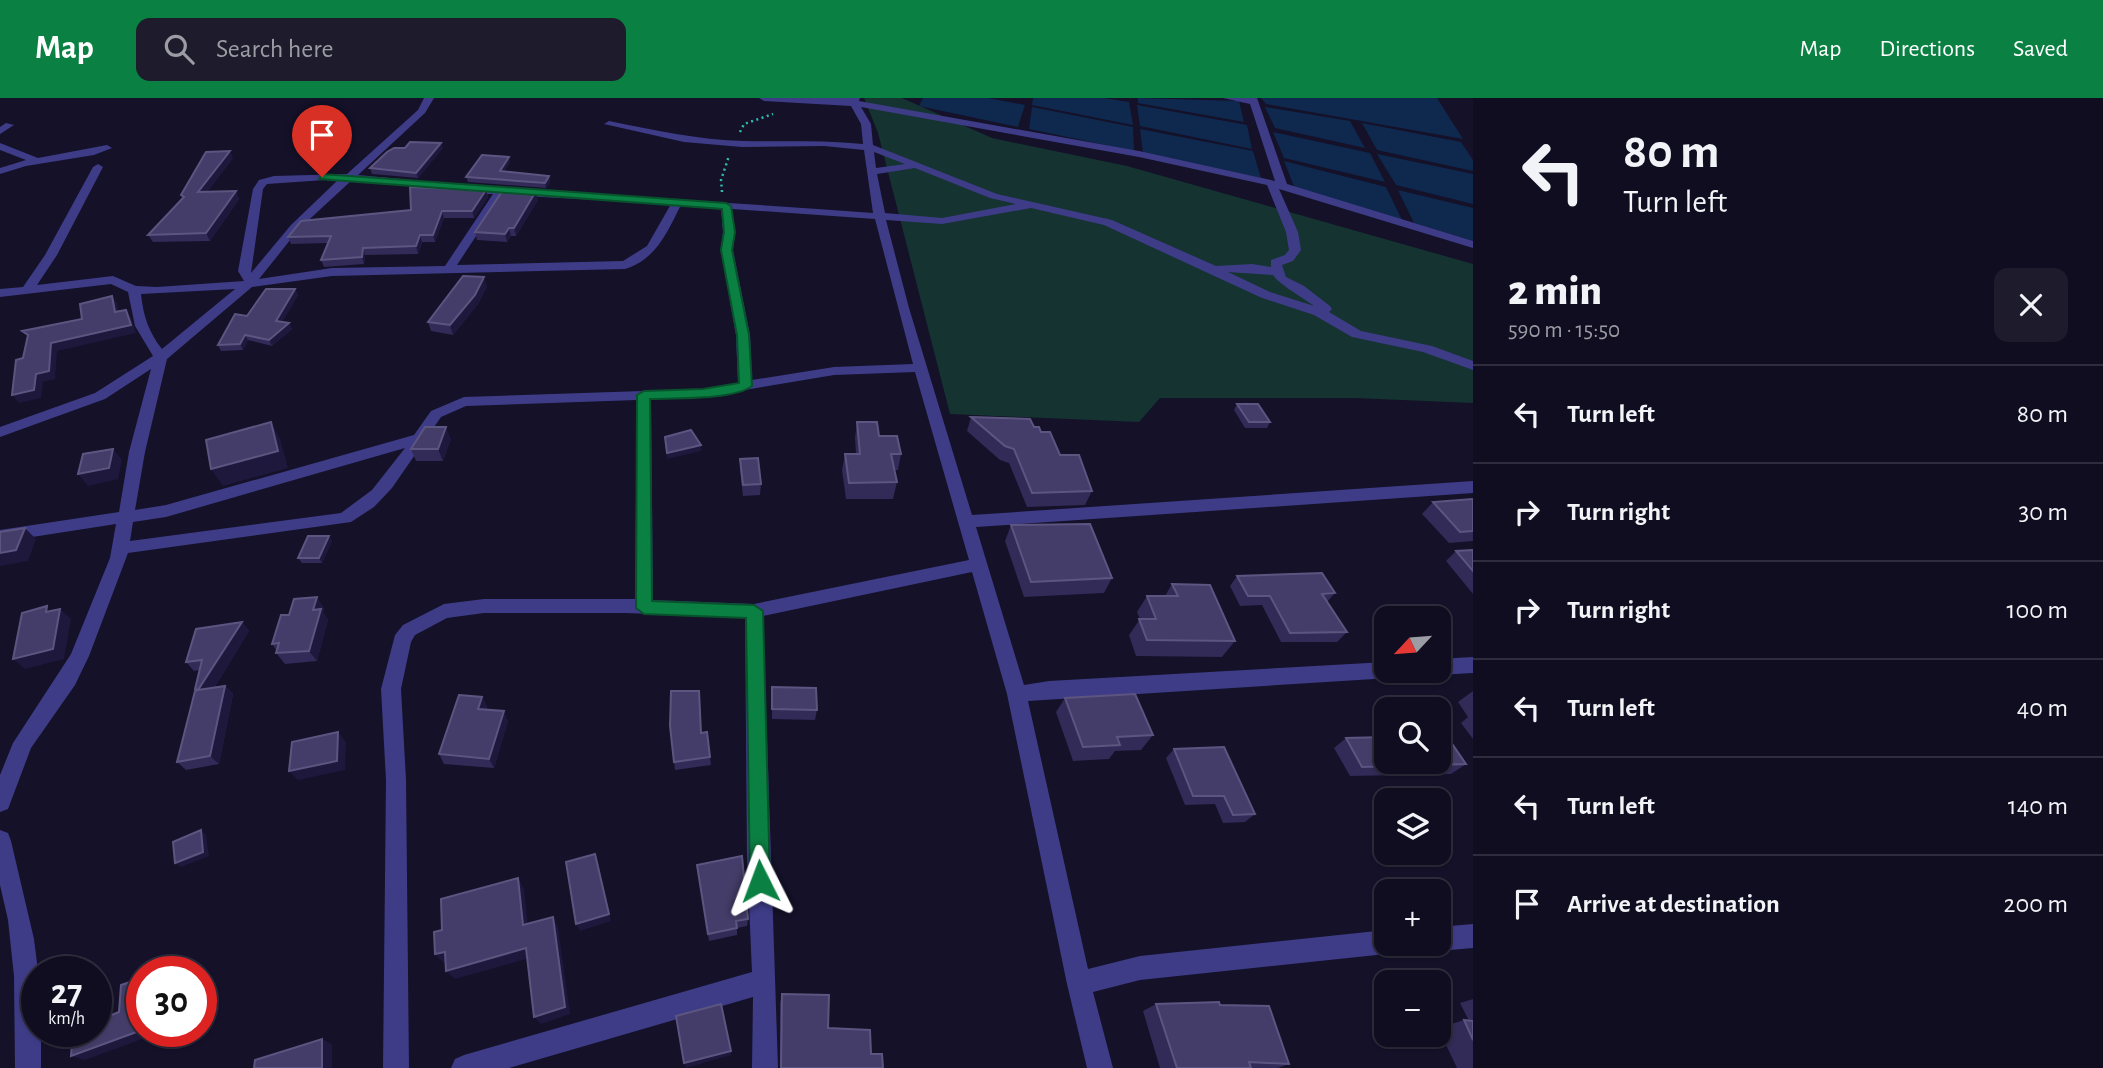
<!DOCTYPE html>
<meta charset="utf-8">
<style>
:root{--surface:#0f0d1f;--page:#1d1b2c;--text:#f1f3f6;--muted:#9b9ca4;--line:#2f2d3d;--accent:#0b8043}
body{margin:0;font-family:"Alegreya Sans",sans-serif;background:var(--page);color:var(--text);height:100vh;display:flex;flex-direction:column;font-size:26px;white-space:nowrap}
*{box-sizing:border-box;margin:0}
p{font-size:23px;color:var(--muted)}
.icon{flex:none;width:38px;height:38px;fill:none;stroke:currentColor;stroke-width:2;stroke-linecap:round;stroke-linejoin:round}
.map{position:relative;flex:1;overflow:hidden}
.drawer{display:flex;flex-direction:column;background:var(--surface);width:630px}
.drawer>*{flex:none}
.hud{background:#0f0d1f;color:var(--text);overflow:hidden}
.needle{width:46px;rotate:244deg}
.fabs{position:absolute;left:1374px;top:508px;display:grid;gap:14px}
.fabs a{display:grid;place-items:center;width:77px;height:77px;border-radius:14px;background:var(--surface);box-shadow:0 2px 5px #0004,0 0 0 2px var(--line);font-size:35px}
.speed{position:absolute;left:21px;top:858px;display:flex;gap:14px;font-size:35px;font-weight:700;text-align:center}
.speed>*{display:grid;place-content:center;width:91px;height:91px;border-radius:50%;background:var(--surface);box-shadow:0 2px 5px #0004,0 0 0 2px var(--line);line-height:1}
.speed small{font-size:18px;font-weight:400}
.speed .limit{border:10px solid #d22;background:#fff;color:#111}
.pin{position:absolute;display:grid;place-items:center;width:60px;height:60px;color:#fff;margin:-72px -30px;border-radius:50% 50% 50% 0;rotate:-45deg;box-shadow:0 0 7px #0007}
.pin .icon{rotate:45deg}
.me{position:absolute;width:77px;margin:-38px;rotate:357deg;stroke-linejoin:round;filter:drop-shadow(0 0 5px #0008)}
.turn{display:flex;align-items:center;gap:24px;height:147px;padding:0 35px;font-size:32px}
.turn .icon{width:91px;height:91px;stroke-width:2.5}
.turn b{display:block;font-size:49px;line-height:60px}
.round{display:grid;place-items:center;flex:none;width:74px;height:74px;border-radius:14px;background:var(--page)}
.summary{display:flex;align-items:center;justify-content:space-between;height:119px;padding:0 35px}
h1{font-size:42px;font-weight:800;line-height:52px}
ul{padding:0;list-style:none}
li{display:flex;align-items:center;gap:21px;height:98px;padding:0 35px;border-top:2px solid var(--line)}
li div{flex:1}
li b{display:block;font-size:26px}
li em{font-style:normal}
header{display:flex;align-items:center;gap:42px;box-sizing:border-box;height:98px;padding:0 35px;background:var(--accent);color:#fff}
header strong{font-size:33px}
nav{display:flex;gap:38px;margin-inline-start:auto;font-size:24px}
.search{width:490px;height:63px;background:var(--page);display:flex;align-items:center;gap:18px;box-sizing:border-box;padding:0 24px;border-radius:14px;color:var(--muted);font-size:26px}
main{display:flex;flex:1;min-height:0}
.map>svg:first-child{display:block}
.green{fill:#143331}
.water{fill:#0f284e}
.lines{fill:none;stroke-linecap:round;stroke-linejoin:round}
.path{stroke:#32baaf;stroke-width:2.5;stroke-dasharray:2 3.5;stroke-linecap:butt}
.minor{fill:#3e3c87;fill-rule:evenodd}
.wall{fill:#322a57}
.shaded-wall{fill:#1e183d}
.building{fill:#443d69;stroke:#5c5580;stroke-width:2}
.route{fill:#0b8043;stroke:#07532c;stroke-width:2}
</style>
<header>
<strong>Map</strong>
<div class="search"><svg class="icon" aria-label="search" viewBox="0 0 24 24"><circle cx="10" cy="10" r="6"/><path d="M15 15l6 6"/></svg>Search here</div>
<nav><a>Map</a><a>Directions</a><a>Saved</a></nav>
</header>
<main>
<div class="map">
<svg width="1473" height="970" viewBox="0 0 1473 970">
<rect width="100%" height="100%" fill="#141129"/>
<path class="green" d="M864 0H902L992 40 1127 68 1473 166V305L1354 300H1160L1139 324 950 316 878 35Z"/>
<path class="water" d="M923 0H988L1025 7 1018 29 919 8Z
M1033 0H1104L1129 4 1133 27 1032 7Z
M1138 0 1239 3 1244 24 1138 5Z
M1261 0H1437L1463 41 1266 6Z
M1137 7 1247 27 1252 51 1140 28Z
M1032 9 1133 29 1134 53 1029 31Z
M1265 9 1350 23 1365 50 1275 30Z
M1362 25 1461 44 1473 62V73L1377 52Z
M1140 31 1253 53 1261 80 1143 55Z
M1273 34 1370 55 1385 84 1284 60Z
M1377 56 1473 76V106L1396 87Z
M1284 63 1386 89 1402 122 1295 91Z
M1398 92 1473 110V143L1414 125Z"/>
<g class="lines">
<path class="path" d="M740 34 744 26 773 16
M722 94 721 82 729 58"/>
<path class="minor" d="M424 0H434L425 15 358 77C529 94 702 102 873 115L864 52 824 48 742 49 684 44 604 26 609 23C654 32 698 42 744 43 784 44 823 42 863 46L861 26 851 8 764 3 759 0H860L859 3 1139 53 1275 83 1250 6 1223 0H1257L1287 86 1473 143V150L1279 91 1298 134 1301 152 1293 163 1282 167 1286 179 1304 188 1330 208 1332 211 1329 214 1361 233 1432 248 1473 263V272L1423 254 1352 239 1314 217 1262 200 1104 127 1031 110 942 126 886 122 909 210 972 417 1473 383V395L976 429 1024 587 1049 583 1386 564V572H1399L1397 578 1390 580 1028 603 1088 871 1140 858 1386 832V845H1397L1394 852 1386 856 1140 882 1093 894 1113 970H1087L1067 886 1007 596 972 474 763 518 778 970H752L753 899 509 970H451L455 961 464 957 752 874 747 761 745 520 626 515H484L447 520 415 537 411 544 401 591 406 682 409 970H383L386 682 381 591 395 537 403 527 444 506 484 501H635L637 302 466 308 441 319 392 390 374 409 351 424 128 455 89 558 75 587 31 650 8 711 0 714V677L13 645 71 556 110 460 116 426 0 444V432L119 414 129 354 151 271 105 301 0 339V329L95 295 153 258 135 228 128 194 111 186 0 199V191L23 189 45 157 93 69 98 66 103 69 57 157 37 187 113 178 136 188 157 189 244 183 238 173 253 91 259 82 274 78 347 76 418 12ZM861 9 1139 59 1267 87 1286 134 1289 152 1285 157 1271 162V169L1252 166 1216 168 1112 122 997 96 873 47 871 26ZM874 54 905 66 876 70ZM915 70 990 100 1016 106 942 120 885 115 877 76ZM339 81 291 127 251 175 263 91 267 86ZM352 82 486 96H493L445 168 332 170 259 181 299 131ZM503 97 671 106 647 148 623 163 457 167ZM681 107 721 110 723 134 721 152 736 237 738 285 703 291 464 299 431 313 414 337 166 407 135 412 145 354 167 261 252 189 332 178 625 171C657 161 667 134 681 107ZM732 111 875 121 913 266 834 269 752 282 750 237 733 152 735 134ZM1228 174 1273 177C1277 185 1305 201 1314 208L1270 194ZM235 191 162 251C149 235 143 217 141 196ZM915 274 969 462 754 506 653 502 651 301 703 299 834 277ZM405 350 372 392 341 415 130 443 133 424 166 419Z
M6 25 14 27 0 36V29Z
M0 45 38 60 107 47 112 50 94 57 26 68 0 76V70L26 62 0 52Z
M1473 559V575L1438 577 1430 572H1438V561Z
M0 732 8 735 11 743 34 841 38 873 37 933H41V970H15L14 878 8 822 0 787Z
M1473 826V850L1438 853 1430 849 1428 845H1438V829Z"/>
</g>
<path class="wall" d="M443 50 418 80 372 76 370 70Z
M233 60 207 94 236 93 239 101 210 143 153 144 148 137 183 100 181 97Z
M510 64 504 74 549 78 550 84 546 90 468 84 466 79Z
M486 92 488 99 474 120H444L435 144H422L418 156 365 157 364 166 324 169 321 162 328 145 291 146 288 139 411 112Z
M538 102 516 138H511L507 144 477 142 475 134Z
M487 188 478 206 453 237 431 233 428 224Z
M295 191 298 197 282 224 289 225 292 231 272 248 248 242 243 252 221 253 218 247 247 218Z
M1237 306 1270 324 1267 330H1245L1234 312Z
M971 319 1034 329 1041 334 1092 393 1085 407 1027 409 1009 365 1000 362 967 333Z
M857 324 901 356 898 372H894L897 384 893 401H846L842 372 845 356H856L855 340Z
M451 341 443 363H416L411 351Z
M740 361 761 386 760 397 743 398 740 372Z
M1473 401V443L1449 445 1422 416 1433 404Z
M1011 427 1112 480 1104 495 1024 499 1005 443Z
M332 443 322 465H302L298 460Z
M1473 452V496L1446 463 1456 453Z
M1237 478 1335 495 1327 504 1347 534 1337 544H1281L1262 507 1240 508 1230 488Z
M1172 486 1235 543 1222 559 1136 558 1129 537 1140 521 1137 514 1147 498H1165Z
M324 510 323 514 328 522 317 563 285 566 276 555 277 553 272 546Z
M242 524 249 533 214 590 225 588 233 596 219 666 186 672 177 664 196 592 200 572 194 573 186 564Z
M772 589 817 612 815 622 772 621Z
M1473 593V641L1461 625 1468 619 1458 604Z
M482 599 487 609 486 612 508 623 494 670 444 666 439 656Z
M1065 600 1153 637 1141 652 1115 653 1109 661 1073 663 1056 614Z
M670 628 701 635 710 659 711 667 675 672Z
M1346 640 1466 666 1451 676 1350 678 1334 650Z
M1174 651 1255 716 1245 724 1223 725 1215 706 1185 707 1166 660Z
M698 775 748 821 747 828 737 830V837L709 843Z
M782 896 828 930 871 956 883 970H780V905Z
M1473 901V970H1457L1438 930 1464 922 1469 923 1460 905Z
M1156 906 1220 907 1289 966 1278 970H1160L1143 913Z"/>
<path class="shaded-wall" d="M441 45 443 50 418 80 416 75Z
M230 53 233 60 201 102 198 94Z
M509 59 510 64 501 79 500 73Z
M549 78 550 84 546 90 545 85Z
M486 92 488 99 474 120 472 113Z
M236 93 239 101 210 143 206 135Z
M536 93 538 102 516 138 514 130Z
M442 113 444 120 435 144 433 137Z
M509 130 511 138 507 144 505 136Z
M420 137 422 144 418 156 416 148Z
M363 150 365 157 364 166 362 159Z
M484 179 487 188 478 206 453 237 450 227Z
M295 191 298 197 279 229 276 223Z
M112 198 117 205 120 222 115 214Z
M126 212 131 220 136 235 57 253 55 281 43 284 41 300 19 305 12 297 36 276 51 245Z
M289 225 292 231 272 248 269 242Z
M245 237 248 242 243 252 240 246Z
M271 324 280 341 288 370 223 388 211 371Z
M446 329 451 341 443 363 438 351Z
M701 347V353L667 361V355Z
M113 351 122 362 118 381 88 388 78 376Z
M25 430 36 441 28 463 0 468V455Z
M329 438 332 443 322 465 319 460Z
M317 499 324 510 323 514 328 522 317 563 309 553 313 512Z
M60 511 71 521 64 561 25 571 13 561Z
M242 524 249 533 207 601 198 592Z
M225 588 233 596 219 666 210 658Z
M482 599 487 609 482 621 478 611Z
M504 613 508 623 494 670 489 661Z
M338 634 346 644 345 672 298 682 289 673Z
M201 732 206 737 209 758 181 769 175 765Z
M595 756 598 764 611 823 580 833 576 826Z
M518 780 524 791 529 837 523 827Z
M553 819 558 829 570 916 541 926 534 919Z
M526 850 533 859 455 881 446 873Z
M445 854 454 863 444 865 435 856Z
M142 932 164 933 85 962 71 958Z
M322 941 332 946V970H322Z
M731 953V957L686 970 684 965Z"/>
<path class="building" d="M410 44 441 45 416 75 370 70 387 54 394 50H405Z
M230 53 198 94 236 93 206 135 148 137 184 99 181 97 206 54Z
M482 57 509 59 500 73 549 78 545 85 466 79Z
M410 89 486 92 472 113H442L433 137H420L416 148 363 150 362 159 321 162 331 138 288 139 301 123 411 112Z
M503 92 536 93 514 130H509L505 136 475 134Z
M463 178 484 179 475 197 450 227 428 224Z
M266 191H295L276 223 289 225 269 242 245 237 240 246 218 247 235 216 247 218Z
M112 198 115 214 126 212 131 227 51 245 49 273 36 276 34 292 12 297 16 262 23 260 28 237 22 233 82 221 80 206Z
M1237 306H1258L1270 324H1249Z
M971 319 1030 321 1034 329H1039L1041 334H1050L1060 357H1079L1092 393 1032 395 1014 351 1005 348Z
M271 324 278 353 211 371 206 342Z
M857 324H877L879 338H897L901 356H891L897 384 849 385 845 356H860Z
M425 329H446L438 351H411Z
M691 332 701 347 667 355 665 339Z
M113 351 109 370 78 376 83 356Z
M758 360 761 386 743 387 740 361Z
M1473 401V433L1460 434 1433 404Z
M1090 426 1112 480 1031 484 1011 427Z
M25 430 16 452 0 455V434Z
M308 438H329L319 460H298Z
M1473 452V473L1456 453Z
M1322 475 1335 495 1322 496 1347 534 1290 535 1270 498H1248L1237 478Z
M1172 486 1210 487 1235 543 1147 542 1139 521H1156L1147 498H1178Z
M317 499 313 512 321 511 309 553 276 555 279 545 272 546 281 517H289L294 501Z
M47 508 46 514 60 511 53 551 13 561 22 515Z
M242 524 198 592 225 588 210 658 177 664 195 593 198 592 195 591 202 562 186 564 196 531Z
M772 589 816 590 817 612 772 611Z
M671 593H699L701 635 707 634 710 659 674 664 670 628Z
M1135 596 1153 637 1117 639 1120 647 1083 649 1065 600Z
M459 597 482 599 478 611 504 613 489 661 439 656Z
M338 634 337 663 289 673 292 644Z
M1438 637H1446L1466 666 1362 669 1346 640 1386 639V663H1438Z
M1224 649 1255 716 1233 717 1224 698H1193L1174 651Z
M201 732 203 754 175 765 173 744Z
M595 756 609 816 576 826 566 764Z
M742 758 748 821 736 823 737 830 708 836 697 767Z
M518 780 523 827 553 819 565 909 534 919 526 850 446 873 445 854 435 856 434 834 442 832 441 801Z
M142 880V932L71 958 73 933H96V923L119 914 121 887Z
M782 896 829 897 828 930 870 932 871 956H882L883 970H781Z
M1219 904 1220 907 1269 908 1289 966 1249 964 1251 970H1177L1156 906Z
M721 906 731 953 684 965 676 918Z
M1464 922 1473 923V942Z
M322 941V970H254L255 962Z"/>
<path class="route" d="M322 76 726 105 731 108 735 134 732 152 749 237 752 288C734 302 674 300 650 301L652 503 754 507 763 513 770 783 767 790 760 793 753 790 750 783 746 520 644 516 636 510 637 297 644 293 703 291 739 285 737 237 721 152 724 134 722 111 319 81Z"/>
</svg>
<div class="fabs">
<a><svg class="needle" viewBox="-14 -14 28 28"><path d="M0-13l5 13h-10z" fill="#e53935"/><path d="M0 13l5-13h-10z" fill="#9b9ca4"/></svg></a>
<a><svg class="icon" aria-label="search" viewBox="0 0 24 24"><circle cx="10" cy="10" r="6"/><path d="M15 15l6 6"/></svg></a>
<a><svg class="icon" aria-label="layers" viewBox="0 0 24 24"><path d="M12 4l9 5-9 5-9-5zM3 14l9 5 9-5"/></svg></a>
<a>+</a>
<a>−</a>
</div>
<div class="speed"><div>27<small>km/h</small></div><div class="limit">30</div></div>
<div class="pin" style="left:322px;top:79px;background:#d93025"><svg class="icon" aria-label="arrive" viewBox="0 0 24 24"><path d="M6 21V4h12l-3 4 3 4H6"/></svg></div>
<svg class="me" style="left:760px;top:783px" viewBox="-20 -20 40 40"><path d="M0-17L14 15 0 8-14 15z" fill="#0b8043" stroke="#fff" stroke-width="4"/></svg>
</div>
<section class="drawer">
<div class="hud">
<div class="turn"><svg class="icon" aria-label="left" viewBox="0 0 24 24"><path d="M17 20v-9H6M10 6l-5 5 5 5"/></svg><div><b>80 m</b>Turn left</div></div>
</div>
<div class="summary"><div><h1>2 min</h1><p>590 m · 15:50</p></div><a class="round"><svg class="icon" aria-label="close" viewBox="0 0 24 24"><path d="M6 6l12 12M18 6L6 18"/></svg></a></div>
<ul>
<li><svg class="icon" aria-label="left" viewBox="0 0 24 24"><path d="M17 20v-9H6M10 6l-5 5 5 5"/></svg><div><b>Turn left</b></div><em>80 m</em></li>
<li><svg class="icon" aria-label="right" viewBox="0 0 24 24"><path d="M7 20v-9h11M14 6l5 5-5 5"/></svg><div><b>Turn right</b></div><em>30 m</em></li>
<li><svg class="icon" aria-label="right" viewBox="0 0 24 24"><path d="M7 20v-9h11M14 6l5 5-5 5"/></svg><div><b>Turn right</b></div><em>100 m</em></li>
<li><svg class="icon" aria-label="left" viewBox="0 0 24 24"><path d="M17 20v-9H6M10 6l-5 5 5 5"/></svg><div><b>Turn left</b></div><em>40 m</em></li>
<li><svg class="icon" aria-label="left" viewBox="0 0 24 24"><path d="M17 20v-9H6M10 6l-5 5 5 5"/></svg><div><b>Turn left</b></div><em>140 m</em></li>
<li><svg class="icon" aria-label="arrive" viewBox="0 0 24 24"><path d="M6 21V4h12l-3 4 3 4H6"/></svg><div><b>Arrive at destination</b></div><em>200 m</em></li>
</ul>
</section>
</main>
